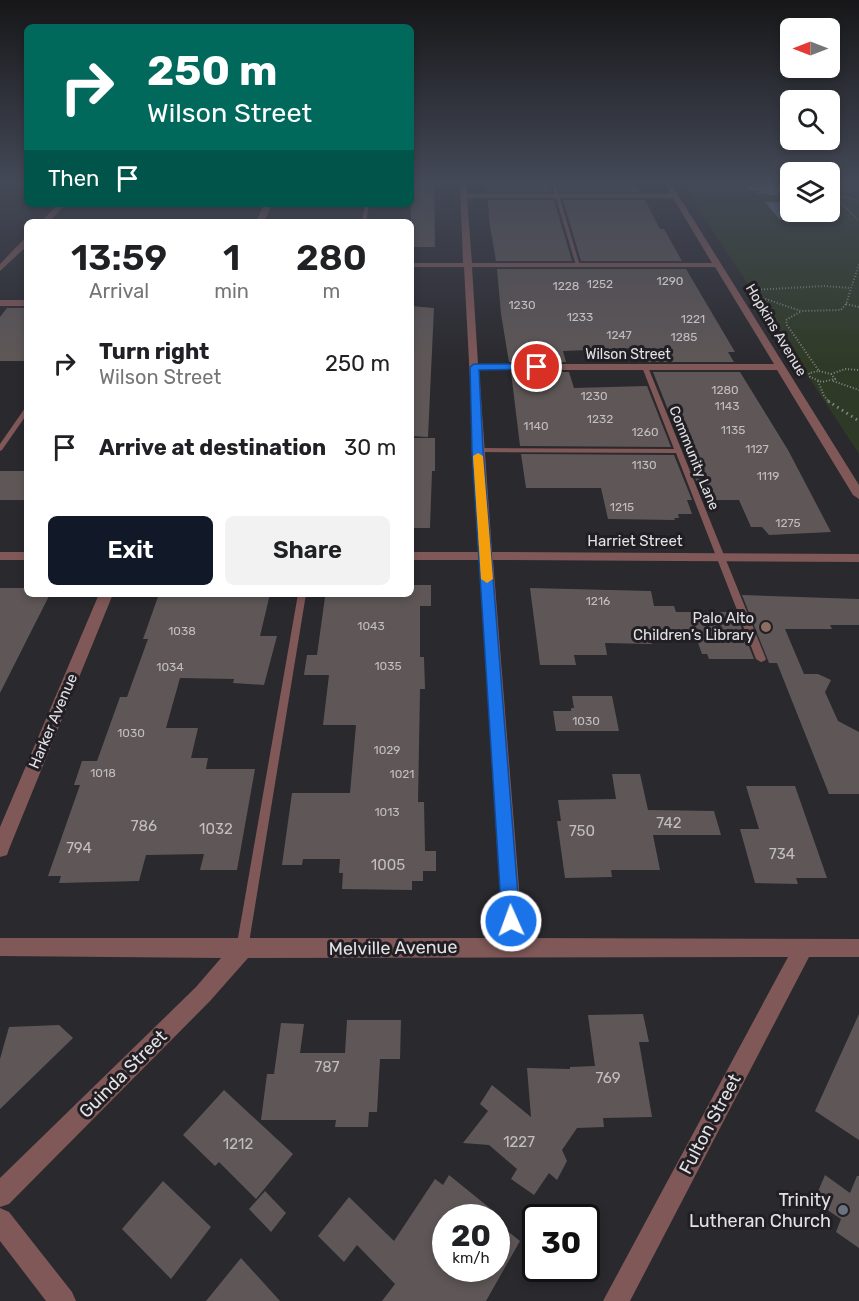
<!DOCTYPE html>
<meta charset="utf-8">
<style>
:root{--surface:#fff;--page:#f2f2f2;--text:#202124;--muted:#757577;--accent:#111827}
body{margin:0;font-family:Rubik,sans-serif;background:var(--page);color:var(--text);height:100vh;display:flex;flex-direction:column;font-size:22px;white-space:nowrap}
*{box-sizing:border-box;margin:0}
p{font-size:20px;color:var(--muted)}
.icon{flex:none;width:33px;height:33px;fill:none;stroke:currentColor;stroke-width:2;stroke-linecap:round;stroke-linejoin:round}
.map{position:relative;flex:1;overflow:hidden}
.sheet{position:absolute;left:24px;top:219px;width:390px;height:378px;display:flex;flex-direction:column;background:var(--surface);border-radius:9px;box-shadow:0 3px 9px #0003}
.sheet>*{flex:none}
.top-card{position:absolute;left:24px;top:24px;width:390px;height:183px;border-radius:9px;box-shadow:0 3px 9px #0003;background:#00695c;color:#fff;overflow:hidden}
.needle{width:39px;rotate:270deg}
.buttons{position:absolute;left:780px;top:18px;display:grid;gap:12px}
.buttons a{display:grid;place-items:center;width:60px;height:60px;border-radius:9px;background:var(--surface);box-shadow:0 3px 9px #0003;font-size:30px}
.speed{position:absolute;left:432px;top:1204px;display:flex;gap:12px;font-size:30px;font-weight:700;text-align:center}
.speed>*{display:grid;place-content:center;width:78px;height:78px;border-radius:50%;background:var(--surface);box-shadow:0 3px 9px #0003;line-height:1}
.speed small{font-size:15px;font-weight:400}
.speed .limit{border:3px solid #111;border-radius:9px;background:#fff;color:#111}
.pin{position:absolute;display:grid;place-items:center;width:51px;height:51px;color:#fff;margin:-26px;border:3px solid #fff;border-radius:50%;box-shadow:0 2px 6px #0007}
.me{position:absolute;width:66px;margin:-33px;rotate:358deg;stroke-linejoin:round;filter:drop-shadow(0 0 4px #0008)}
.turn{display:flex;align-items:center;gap:21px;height:126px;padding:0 24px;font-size:27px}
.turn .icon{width:78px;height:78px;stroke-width:2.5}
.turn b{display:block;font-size:42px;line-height:51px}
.then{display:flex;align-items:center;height:57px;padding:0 24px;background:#0003;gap:12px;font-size:22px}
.eta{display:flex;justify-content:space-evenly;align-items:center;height:102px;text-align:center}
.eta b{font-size:36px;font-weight:600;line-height:42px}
.button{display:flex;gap:12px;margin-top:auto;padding:12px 24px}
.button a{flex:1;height:69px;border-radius:9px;background:var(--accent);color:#fff;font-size:24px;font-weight:600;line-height:69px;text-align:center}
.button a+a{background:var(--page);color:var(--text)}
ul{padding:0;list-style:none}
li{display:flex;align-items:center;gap:18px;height:84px;padding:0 24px}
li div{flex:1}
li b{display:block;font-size:22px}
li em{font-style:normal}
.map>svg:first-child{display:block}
.green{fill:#2f3a26}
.water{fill:#677b9d}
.building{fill:#5f5757}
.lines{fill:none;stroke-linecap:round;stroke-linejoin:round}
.path-far1{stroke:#858488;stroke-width:2;stroke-dasharray:1 2;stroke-linecap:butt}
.path{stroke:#858488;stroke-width:3;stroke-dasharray:1.5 4;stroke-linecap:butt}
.service{fill:#805858;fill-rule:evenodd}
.minor{fill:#805858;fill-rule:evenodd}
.route{fill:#1a73e8;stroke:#114b97;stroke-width:1.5}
.slow{fill:#f59e0b}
.education-dot{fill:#8d6e63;stroke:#211f24;stroke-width:2}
.worship-dot{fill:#6b7280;stroke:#211f24;stroke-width:2}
.labels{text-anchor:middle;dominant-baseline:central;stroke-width:6;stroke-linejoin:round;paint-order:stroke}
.number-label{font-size:12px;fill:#c1bec1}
.far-street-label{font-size:14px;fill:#e2e1e4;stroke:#211f24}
.street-label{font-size:15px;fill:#e2e1e4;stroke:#211f24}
.poi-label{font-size:15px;fill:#e2e1e4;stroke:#211f24;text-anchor:end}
.near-number-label{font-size:15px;fill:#c1bec1}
.near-street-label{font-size:18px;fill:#e2e1e4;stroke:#211f24}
.near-poi-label{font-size:18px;fill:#e2e1e4;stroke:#211f24;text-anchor:end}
</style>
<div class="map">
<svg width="859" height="1301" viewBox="0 0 859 1301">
<rect width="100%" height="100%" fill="#2a292e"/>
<path class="green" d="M681 182H790V212H830V182H859V454Z"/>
<path class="water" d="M758 182H771L773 186 780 183 790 186V189L784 190 790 191V195L784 196 776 192 778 196 756 193 762 190 751 191 748 189 749 185 760 187 753 184Z
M765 202H790V212H814L822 220H780Z"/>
<path class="building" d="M411 182H434L435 247H411Z
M487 182H549L552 192H487Z
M557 182 636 183 640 192H560Z
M488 200H554L572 261H496L489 220Z
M563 200H645L660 229H664L682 261H581Z
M497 269H686L735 352H728L734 362H643L638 348 563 351 566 362H509L501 314Z
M411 306 434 308 428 437 411 436Z
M7 308H27V361H0V317Z
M511 372H569L574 388 647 386 671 447 520 446Z
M653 372H740L788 450 831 532 769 535 762 527H751L739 500H704Z
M411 438H435V471H432L430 528H411Z
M521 454 674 455 692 500H687L692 514H678L679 518H674L675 520 608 519 601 488H526Z
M0 471H27V500H0Z
M411 585H431V606H420V657H424L425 689H420L418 802H424L425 851H436V871H423V881H412V890L342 889 343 873H339L340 859H303L302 865H282L292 793H350L356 725H323L329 675H304L307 655H317L325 597 411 594Z
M0 588H27V594H50L0 693Z
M530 588 651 591 654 606H674L676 612H735L754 659H709L707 654H702L697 640H651L652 644 605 643 607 655H574L576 665H540Z
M159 594H270L260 636H277L264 685 233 683 234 679 180 678 166 728H198L191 758H208L206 769H255L237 870H200L204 854 146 855 139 881 59 883 61 876H48L80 785H74L82 761H97L120 697H127L148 639H143Z
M742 595 859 599V625H830L832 629H785L804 674H818L831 680 825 692 838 721 859 732V794H829L777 663H769Z
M572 696H612L619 731H556L553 711H571V708H574Z
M612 774H640L648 810 714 811 721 835H653L660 870H611L612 877 565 878 557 821H561L558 800 616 799Z
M746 786H795L827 878H796L798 884 755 883 740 829H759Z
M643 1014 649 1042H639L652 1117 603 1118 604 1127 577 1128 562 1150 567 1161 557 1180 549 1173 534 1195 511 1179 517 1169 489 1145 463 1143 488 1111 480 1104 492 1085 531 1117 527 1068 570 1069V1067L595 1066 588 1015Z
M859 1014V1140L815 1111Z
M347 1020H401L400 1059H380L377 1112H369L368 1127H335L336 1120H261L267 1074H274L281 1023 304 1024 300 1053H345Z
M59 1025 73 1038 0 1109V1059L9 1027Z
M224 1090 293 1154 256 1199 219 1162 215 1166 183 1135Z
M449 1175 502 1218H446V1269H496V1222L520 1241 486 1301H382L395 1284 357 1245 344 1262 318 1236 349 1197 394 1241 435 1179 443 1185Z
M825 1175 850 1193 857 1176H859V1248L836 1232 841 1219 814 1201Z
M163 1181 211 1227 171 1279 122 1229Z
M265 1191 286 1213 271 1232 249 1209Z
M241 1258 280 1301H206Z"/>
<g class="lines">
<path class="path-far1" d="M830 191 859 221
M834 194 859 201
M752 290 825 286 850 288
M754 295 801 311 841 310 846 304 859 264
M846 304 859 307
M800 312 786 320 787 325 819 371
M819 371 831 374 835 379 822 382 810 377 809 373Z
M831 374 845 369 859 370
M818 381 824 396 830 403
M833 381 859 390"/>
<path class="path" d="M828 401 859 421"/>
<path class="service" d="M551 182H555L580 266 576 265Z
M365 204H369L366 222H362Z
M643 366 648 367 766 659 764 661 761 662 756 659 676 453 478 452 475 450 478 448 674 449 642 367Z
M27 407V414L2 450 0 451V444L25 408Z
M298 594H306L248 949 246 953 242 955 238 953 236 949Z"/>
<path class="minor" d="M460 182H466L467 194H671L664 182H670L859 485V499L853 495 777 370H479L492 552 859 554V562L493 560 523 938 859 939V957H809L630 1301H603L788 957 248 958 210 1001 9 1204 0 1207V1178L196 987 221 958 0 956V938H503L479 560H411V552H479L464 267H411V263H463ZM467 198H673L712 263H472ZM472 267H715L774 364H478Z
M58 204H66L49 222H41Z
M264 204H272L264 222H256Z
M24 239H27V246L0 271V264Z
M0 300H27V306H0Z
M0 552H27V560H0Z
M99 594H113L9 849 7 855 0 857V827Z
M0 1208 9 1212 72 1292 76 1301H46L0 1241Z"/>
</g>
<linearGradient id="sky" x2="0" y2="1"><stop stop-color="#171719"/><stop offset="0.5" stop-color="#444957"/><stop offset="1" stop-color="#444957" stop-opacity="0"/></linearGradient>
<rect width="859" height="364" fill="url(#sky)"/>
<path class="route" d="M537 364 542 367 540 369 479 370 483 450 520 921 517 926 511 929 505 926 502 921 472 450 470 367 474 364Z"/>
<path class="slow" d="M478 453 483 456 493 579 487 583 481 579 473 456Z"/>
<circle class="education-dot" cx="766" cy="627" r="6"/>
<circle class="worship-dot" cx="843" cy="1210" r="6"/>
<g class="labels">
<g class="number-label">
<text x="670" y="281">1290</text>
<text x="600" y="284">1252</text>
<text x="566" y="286">1228</text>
<text x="522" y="305">1230</text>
<text x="580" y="317">1233</text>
<text x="693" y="319">1221</text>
<text x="619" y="335">1247</text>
<text x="684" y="337">1285</text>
<text x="725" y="390">1280</text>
<text x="594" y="396">1230</text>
<text x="727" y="406">1143</text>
<text x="600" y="419">1232</text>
<text x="536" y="426">1140</text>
<text x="733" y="430">1135</text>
<text x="645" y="432">1260</text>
<text x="757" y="449">1127</text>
<text x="644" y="465">1130</text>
<text x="768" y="476">1119</text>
<text x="622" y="507">1215</text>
<text x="788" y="523">1275</text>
<text x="598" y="601">1216</text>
<text x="371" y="626">1043</text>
<text x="182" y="631">1038</text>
<text x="388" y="666">1035</text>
<text x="170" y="667">1034</text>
<text x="586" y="721">1030</text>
<text x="131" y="733">1030</text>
<text x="387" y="750">1029</text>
<text x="103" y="773">1018</text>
<text x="402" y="774">1021</text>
<text x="387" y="812">1013</text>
</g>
<g class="far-street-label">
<text transform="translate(776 330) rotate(59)">Hopkins Avenue</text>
<text x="628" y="354">Wilson Street</text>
<text transform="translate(694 458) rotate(68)">Community Lane</text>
</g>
<g class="street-label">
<text x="635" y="541">Harriet Street</text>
<text transform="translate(53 721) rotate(-67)">Harker Avenue</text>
</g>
<g class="poi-label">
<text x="754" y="618">Palo Alto<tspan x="754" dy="17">Children’s Library</tspan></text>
</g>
<g class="near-number-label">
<text x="669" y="823">742</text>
<text x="144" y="826">786</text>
<text x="216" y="829">1032</text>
<text x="582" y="831">750</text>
<text x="79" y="848">794</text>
<text x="782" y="854">734</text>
<text x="388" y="865">1005</text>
<text x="327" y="1067">787</text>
<text x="608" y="1078">769</text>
<text x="519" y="1142">1227</text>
<text x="238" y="1144">1212</text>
</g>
<g class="near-street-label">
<text transform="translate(393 948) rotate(-1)">Melville Avenue</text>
<text transform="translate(123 1074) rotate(-45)">Guinda Street</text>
<text transform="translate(710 1124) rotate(-62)">Fulton Street</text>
</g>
<g class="near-poi-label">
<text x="831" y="1200">Trinity<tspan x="831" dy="21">Lutheran Church</tspan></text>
</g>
</g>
</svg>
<div class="buttons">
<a><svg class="needle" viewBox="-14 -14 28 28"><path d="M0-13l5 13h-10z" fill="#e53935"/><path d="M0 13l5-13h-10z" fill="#757577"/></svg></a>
<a><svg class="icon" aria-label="search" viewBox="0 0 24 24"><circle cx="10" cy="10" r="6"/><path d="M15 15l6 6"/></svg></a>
<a><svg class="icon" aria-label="layers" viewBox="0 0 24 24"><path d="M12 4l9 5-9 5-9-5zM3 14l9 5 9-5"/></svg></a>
</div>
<div class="speed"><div>20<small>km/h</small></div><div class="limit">30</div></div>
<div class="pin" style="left:537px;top:367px;background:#d93025"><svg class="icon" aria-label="arrive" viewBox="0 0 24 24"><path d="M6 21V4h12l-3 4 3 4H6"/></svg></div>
<svg class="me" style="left:511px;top:921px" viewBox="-20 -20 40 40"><circle r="17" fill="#1a73e8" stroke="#fff" stroke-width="3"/><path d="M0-11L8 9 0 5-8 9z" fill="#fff"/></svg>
<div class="top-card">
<div class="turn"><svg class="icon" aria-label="right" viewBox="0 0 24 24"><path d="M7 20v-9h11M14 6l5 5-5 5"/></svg><div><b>250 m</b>Wilson Street</div></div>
<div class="then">Then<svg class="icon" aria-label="arrive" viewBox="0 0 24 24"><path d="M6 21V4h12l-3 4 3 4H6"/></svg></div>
</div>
<section class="sheet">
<div class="eta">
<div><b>13:59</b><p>Arrival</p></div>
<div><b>1</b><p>min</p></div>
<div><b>280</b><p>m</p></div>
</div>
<ul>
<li><svg class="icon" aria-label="right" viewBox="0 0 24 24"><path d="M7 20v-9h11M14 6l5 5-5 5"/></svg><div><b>Turn right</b><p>Wilson Street</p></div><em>250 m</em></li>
<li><svg class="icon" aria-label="arrive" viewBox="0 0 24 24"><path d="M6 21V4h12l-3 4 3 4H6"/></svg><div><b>Arrive at destination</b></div><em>30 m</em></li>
</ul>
<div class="button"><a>Exit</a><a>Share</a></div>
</section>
</div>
